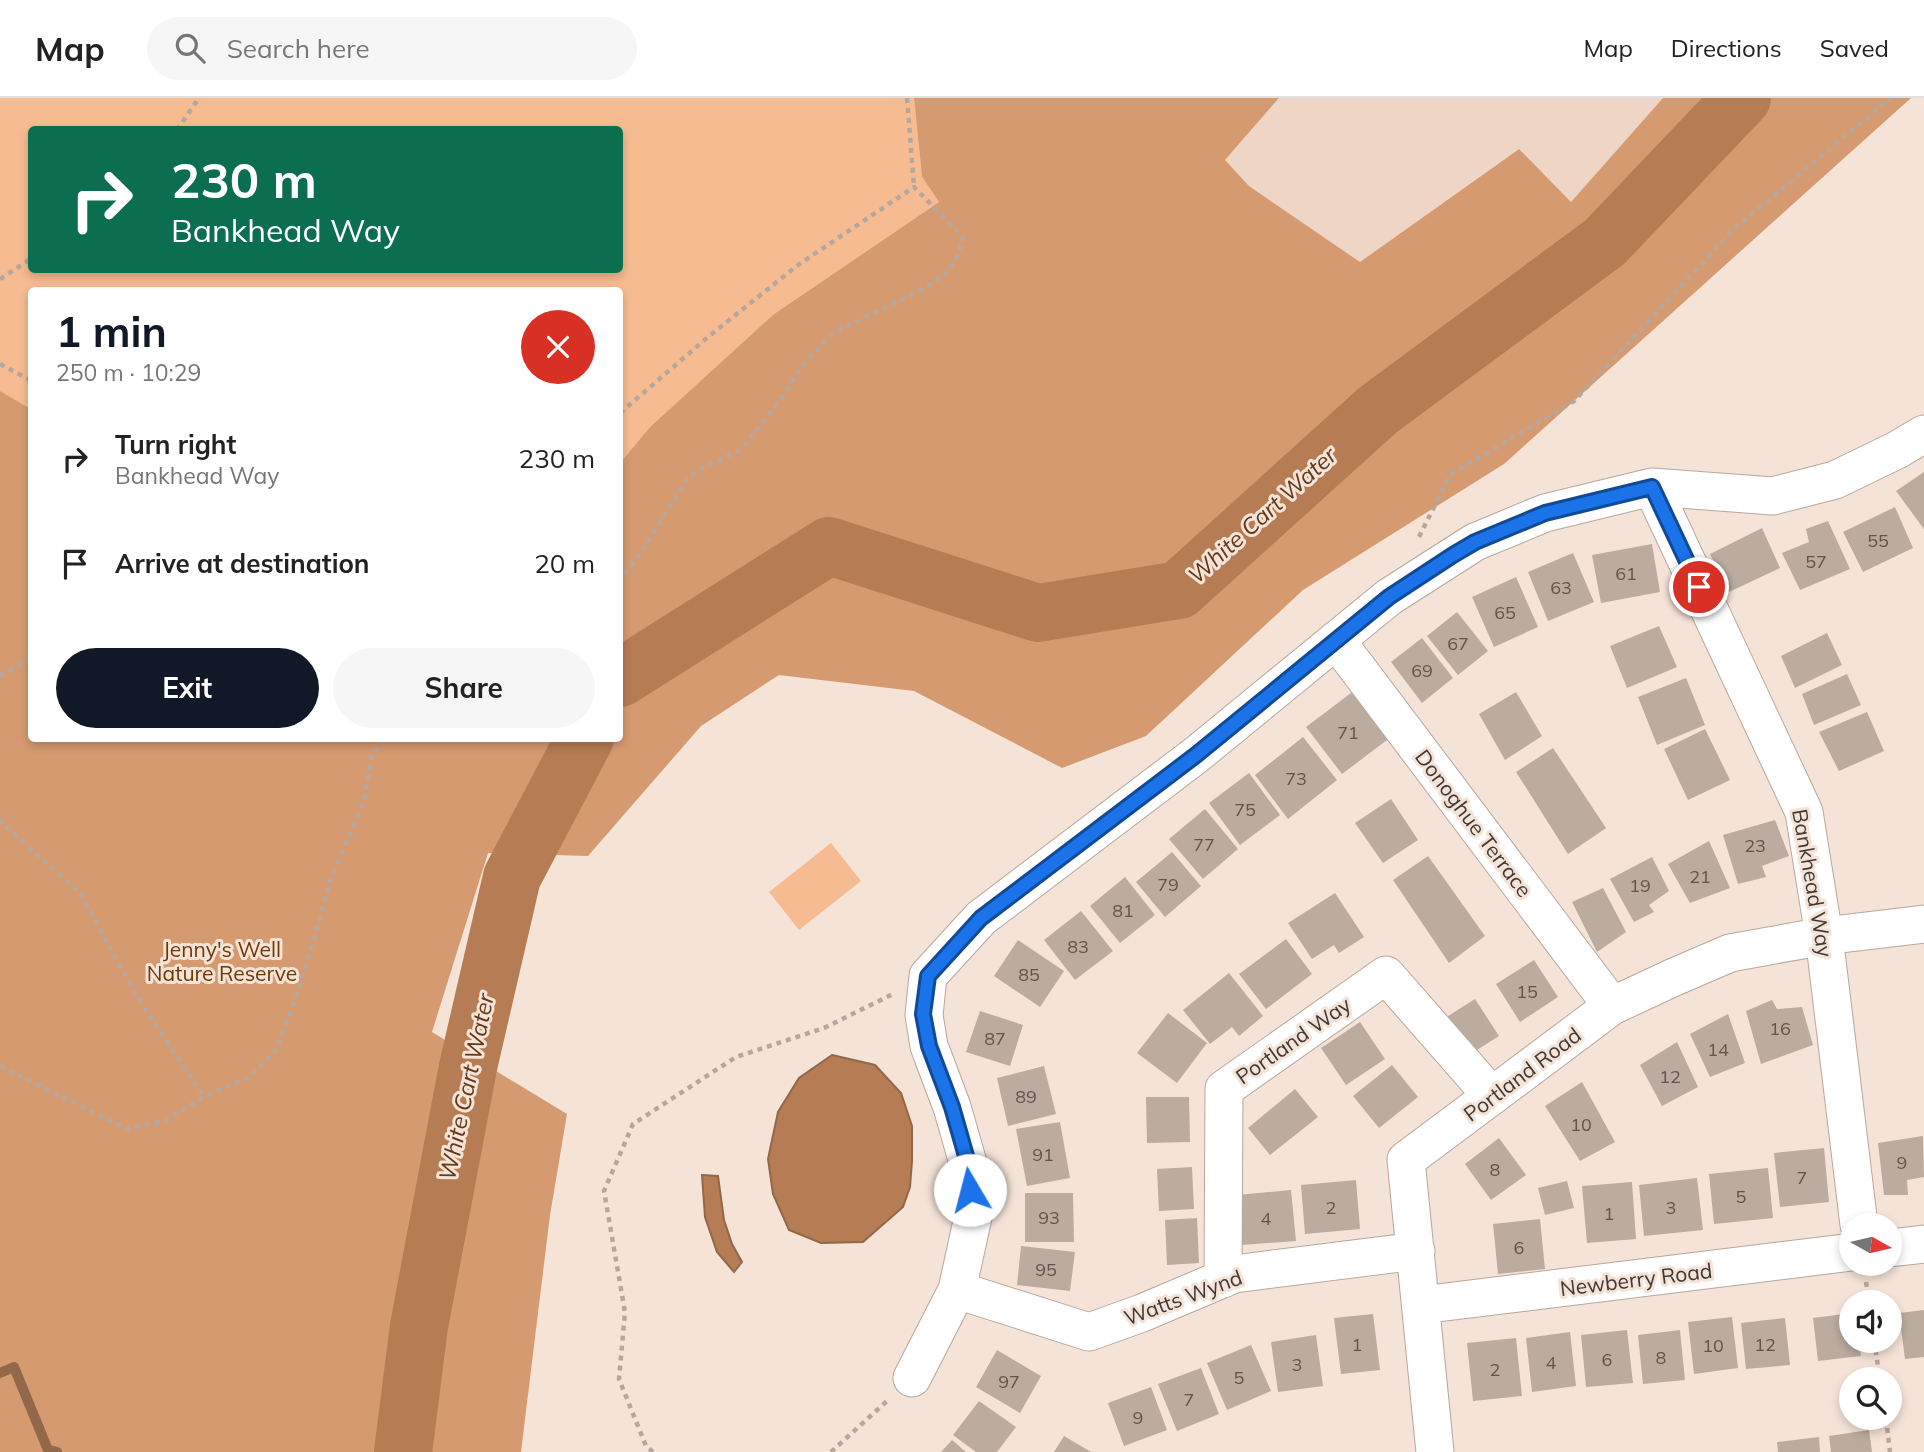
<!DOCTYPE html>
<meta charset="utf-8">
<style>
:root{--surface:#fff;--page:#f6f6f6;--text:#222;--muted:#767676;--line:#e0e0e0;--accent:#111827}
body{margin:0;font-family:Mulish,sans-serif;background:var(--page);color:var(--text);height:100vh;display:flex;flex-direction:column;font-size:26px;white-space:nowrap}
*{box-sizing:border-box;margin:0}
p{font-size:23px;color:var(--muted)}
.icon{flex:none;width:38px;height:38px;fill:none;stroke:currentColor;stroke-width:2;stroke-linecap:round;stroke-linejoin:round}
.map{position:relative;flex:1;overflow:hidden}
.details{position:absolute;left:28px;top:189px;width:595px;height:455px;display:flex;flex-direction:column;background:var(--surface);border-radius:7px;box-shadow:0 4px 10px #0003}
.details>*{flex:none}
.hud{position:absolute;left:28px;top:28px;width:595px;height:147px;border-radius:7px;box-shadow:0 4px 10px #0003;background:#0b6e4f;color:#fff;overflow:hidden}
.needle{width:46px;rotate:98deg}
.fabs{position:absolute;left:1839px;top:1115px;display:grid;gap:14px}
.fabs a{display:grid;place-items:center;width:63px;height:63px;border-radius:50%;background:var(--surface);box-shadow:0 4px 10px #0003;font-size:35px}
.pin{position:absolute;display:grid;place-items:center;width:60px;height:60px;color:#fff;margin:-30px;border:4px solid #fff;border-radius:50%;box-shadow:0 2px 7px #0007}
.me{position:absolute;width:77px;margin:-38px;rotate:352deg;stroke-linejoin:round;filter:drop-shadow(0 0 5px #0008)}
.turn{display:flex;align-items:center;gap:24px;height:147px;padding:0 28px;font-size:32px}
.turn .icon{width:91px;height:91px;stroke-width:2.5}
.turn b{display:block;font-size:49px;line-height:60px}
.round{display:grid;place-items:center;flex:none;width:74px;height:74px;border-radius:37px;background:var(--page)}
.headline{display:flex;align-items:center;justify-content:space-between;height:119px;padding:0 28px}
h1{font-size:42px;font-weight:700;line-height:52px;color:var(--accent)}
.cta{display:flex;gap:14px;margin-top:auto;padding:14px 28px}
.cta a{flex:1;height:80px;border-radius:42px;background:var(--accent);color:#fff;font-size:28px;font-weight:700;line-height:80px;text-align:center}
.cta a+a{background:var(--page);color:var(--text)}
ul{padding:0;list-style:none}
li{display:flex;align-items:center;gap:21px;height:105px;padding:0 28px}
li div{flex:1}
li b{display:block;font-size:26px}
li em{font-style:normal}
header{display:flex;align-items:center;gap:42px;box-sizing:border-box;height:98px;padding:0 35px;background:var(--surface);border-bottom:2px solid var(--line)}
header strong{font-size:33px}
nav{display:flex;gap:38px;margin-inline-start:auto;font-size:24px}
.search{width:490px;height:63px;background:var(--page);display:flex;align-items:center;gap:18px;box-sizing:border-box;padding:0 24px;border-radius:38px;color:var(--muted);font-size:26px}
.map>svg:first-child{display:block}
.built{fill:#eed5c5}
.green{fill:#f6bb91;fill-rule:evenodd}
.forest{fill:#d69a70}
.water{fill:#b67c53;stroke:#92684a;stroke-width:2}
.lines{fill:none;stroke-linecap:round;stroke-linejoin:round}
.stream{stroke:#92684a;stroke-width:10}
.river{stroke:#b67c53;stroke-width:58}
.building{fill:#bcab9f}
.street-casing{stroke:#b8a79b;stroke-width:39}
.path{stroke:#b6a79e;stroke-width:4.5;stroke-dasharray:5 5;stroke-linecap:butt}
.street{stroke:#fff;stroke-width:37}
.route-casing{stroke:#114b97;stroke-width:18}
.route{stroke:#1a73e8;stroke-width:12}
.labels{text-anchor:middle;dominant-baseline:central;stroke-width:6;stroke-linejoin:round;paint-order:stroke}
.number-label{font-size:18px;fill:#5e554f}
.street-label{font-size:21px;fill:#3f3834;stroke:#f5e3d7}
.park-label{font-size:21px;fill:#6f3803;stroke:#f5e3d7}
.water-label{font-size:23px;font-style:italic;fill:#61391a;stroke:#f5e3d7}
</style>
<header>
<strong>Map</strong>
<div class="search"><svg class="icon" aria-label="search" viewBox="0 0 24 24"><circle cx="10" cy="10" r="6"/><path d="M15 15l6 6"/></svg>Search here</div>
<nav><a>Map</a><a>Directions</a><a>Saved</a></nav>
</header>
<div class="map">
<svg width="1924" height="1354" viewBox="0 0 1924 1354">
<rect width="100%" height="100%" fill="#f5e3d7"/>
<path class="built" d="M1279 0H1663L1571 104 1518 51 1360 164 1249 88 1225 62Z"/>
<path class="green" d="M0 0H914L922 79 939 104 774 216 650 329 620 365V192H32L31 311 0 293ZM32 32H620V172H32Z
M831 745 861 783 799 832 769 794Z"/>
<path class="forest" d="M914 0H1279L1225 62 1249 88 1360 164 1519 51 1571 104 1663 0H1911L1504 366 1303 492 1146 638 1062 670 914 593 779 577 701 628 588 758 488 755 432 934 567 1016 550 1117 521 1354H0V293L31 311 32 640H620V365L650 329 774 216 939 104 922 79Z"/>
<path class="water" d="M832 957 875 967 901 995 912 1028V1063L910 1089 903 1109 863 1144 821 1145 789 1132 773 1096 768 1061 778 1014 799 980Z
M702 1077 718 1078 724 1122 732 1146 742 1164 734 1174 717 1154 705 1119Z"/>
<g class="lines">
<path class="stream" d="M0 1275 14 1269 48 1352 57 1354"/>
<path class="river" d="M620 580 829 448 1038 515 1179 492 1378 312 1605 144 1742 0
M403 1354 419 1228 468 969 512 779 585 640"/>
</g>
<path class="building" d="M1924 374V431L1896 393Z
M1895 409 1913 450 1863 474 1843 434Z
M1828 423 1850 471 1800 492 1782 455 1809 444 1806 431Z
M1762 430 1780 470 1729 494 1710 456Z
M1652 446 1660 494 1601 505 1592 457Z
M1573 455 1594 504 1548 523 1528 474Z
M1516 479 1538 529 1494 549 1472 499Z
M1457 514 1488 553 1458 577 1427 538Z
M1659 528 1677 569 1627 590 1610 548Z
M1827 535 1842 567 1795 590 1781 558Z
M1422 540 1453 580 1422 605 1391 564Z
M1847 576 1861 607 1814 627 1802 596Z
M1686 580 1705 627 1657 647 1638 599Z
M1355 592 1391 639 1342 676 1306 629Z
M1516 594 1542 638 1505 662 1479 616Z
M1867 614 1884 653 1839 673 1819 634Z
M1705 631 1730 682 1688 702 1664 651Z
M1303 639 1337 682 1288 721 1255 677Z
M1553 650 1606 730 1568 756 1516 674Z
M1249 675 1280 717 1240 747 1209 705Z
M1391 701 1418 742 1383 765 1355 725Z
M1205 711 1238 751 1203 781 1169 741Z
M1775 722 1789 758 1762 768 1766 779 1738 786 1723 737Z
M1709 743 1730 790 1690 805 1668 766Z
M1172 754 1201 788 1165 819 1136 784Z
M1428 758 1485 838 1449 865 1393 782Z
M1652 759 1669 793 1649 807 1654 814 1634 824 1610 781Z
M1125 779 1155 817 1120 845 1090 808Z
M1603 790 1626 834 1597 854 1572 804Z
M1335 795 1364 839 1339 855 1334 847 1312 861 1288 825Z
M1081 813 1113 853 1075 882 1044 842Z
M1286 841 1312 876 1266 911 1239 876Z
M1018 842 1064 873 1040 909 994 878Z
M1534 862 1558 899 1520 924 1496 886Z
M1229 875 1263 918 1239 938 1232 929 1210 946 1183 912Z
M1475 901 1499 938 1461 962 1437 925Z
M1772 902 1777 911 1802 909 1813 947 1761 966 1746 913Z
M980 913 1023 927 1010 968 966 954Z
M1168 915 1207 945 1177 985 1137 955Z
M1728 916 1745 965 1710 979 1690 936Z
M1360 924 1385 961 1346 987 1321 950Z
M1677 944 1698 989 1662 1008 1640 967Z
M1392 967 1418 999 1379 1030 1353 998Z
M1044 968 1056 1016 1008 1028 997 980Z
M1582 984 1615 1044 1580 1063 1545 1008Z
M1295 991 1318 1019 1270 1057 1248 1030Z
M1146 999H1189L1190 1044 1147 1045Z
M1060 1024 1070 1080 1027 1088 1016 1031Z
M1923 1038 1924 1079 1907 1082 1908 1097H1884L1878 1045Z
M1499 1040 1526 1077 1491 1102 1465 1066Z
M1824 1050 1829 1104 1780 1109 1774 1055Z
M1192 1069 1194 1111 1159 1113 1157 1071Z
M1768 1070 1773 1120 1714 1126 1709 1076Z
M1697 1080 1703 1132 1644 1138 1639 1087Z
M1356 1082 1360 1131 1305 1136 1301 1087Z
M1567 1083 1574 1110 1545 1117 1538 1090Z
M1632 1084 1636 1141 1587 1145 1582 1088Z
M1291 1092 1296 1143 1241 1147 1237 1097Z
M1025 1095H1073L1074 1144H1025Z
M1197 1120 1199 1165 1167 1167 1165 1122Z
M1540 1121 1545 1171 1498 1176 1493 1126Z
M1021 1148 1075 1154 1070 1193 1017 1187Z
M1924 1212V1259L1905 1261 1899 1215Z
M1852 1215V1242H1859L1861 1258 1818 1263 1813 1220Z
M1373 1216 1380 1272 1341 1276 1334 1220Z
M1732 1219 1738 1270 1694 1276 1688 1224Z
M1785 1220 1790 1267 1746 1271 1741 1225Z
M1627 1232 1633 1285 1586 1289 1581 1237Z
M1680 1232 1685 1282 1643 1286 1638 1237Z
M1570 1234 1576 1288 1532 1294 1526 1240Z
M1316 1237 1323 1288 1278 1294 1271 1244Z
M1516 1240 1522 1298 1473 1303 1467 1245Z
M1251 1247 1271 1293 1227 1312 1207 1265Z
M997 1252 1041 1278 1020 1315 976 1289Z
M1201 1270 1219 1316 1177 1333 1158 1286Z
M1151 1289 1167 1332 1124 1348 1108 1305Z
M979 1303 1016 1329 997 1354H976L953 1337Z
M1869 1332 1872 1354H1831L1829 1338Z
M1064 1338 1091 1354H1054Z
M1819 1339 1820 1354H1778L1777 1344Z
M952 1342 966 1354H941Z"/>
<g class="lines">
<defs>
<path id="street" d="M1652 389 1804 714 1824 838 1859 1127
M1336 542 1612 908
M1890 1150 1924 1146
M1223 1181 1224 991 1386 877 1492 998
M957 1192 1089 1234 1142 1215 1234 1176 1416 1153
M1421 1207 1852 1154
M912 1280 957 1192 973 1119 968 1065 952 1009 929 948 924 917 928 878 981 820 1196 657 1389 499 1475 444 1545 415 1652 389 1773 398 1835 382 1897 352 1924 336
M1435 1354 1406 1062 1612 908 1672 880 1730 855 1824 838 1924 826"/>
</defs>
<use href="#street" class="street-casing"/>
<path class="path" d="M907 0 914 89
M177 32 199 0
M0 181 32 160
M0 266 32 283
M620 315 708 239 798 167 914 89 963 139 958 157 948 174 925 190 833 235 802 268 782 299 742 351 698 372 687 381 640 456 622 479H620
M1419 439 1450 377 1574 303 1736 129 1891 0
M0 578 32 560
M0 721 4 727 81 796 116 861 145 911 204 999
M0 968 127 1031 164 1023 204 999 249 979 275 954 293 908 314 842 329 785 364 703 371 660 384 640
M1866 1184 1869 1204
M1874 1242 1880 1281
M1886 1320 1890 1354
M653 1354 646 1348 619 1281 625 1214 604 1093 633 1026 736 959 824 930 893 896
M831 1354 887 1303"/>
<use href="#street" class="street"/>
</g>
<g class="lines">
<defs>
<path id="route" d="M970 1092 968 1065 952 1009 929 948 923 916 928 878 981 820 1196 657 1389 499 1453 457 1475 444 1545 415 1652 389 1699 489"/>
</defs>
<use href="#route" class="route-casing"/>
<use href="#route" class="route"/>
</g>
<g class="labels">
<g class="number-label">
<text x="1878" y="442">55</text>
<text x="1816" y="463">57</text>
<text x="1626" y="475">61</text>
<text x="1561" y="489">63</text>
<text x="1505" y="514">65</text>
<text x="1458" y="545">67</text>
<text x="1422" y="572">69</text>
<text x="1348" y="634">71</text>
<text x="1296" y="680">73</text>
<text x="1245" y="711">75</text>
<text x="1204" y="746">77</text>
<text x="1755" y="747">23</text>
<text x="1700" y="778">21</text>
<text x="1168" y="786">79</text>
<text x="1640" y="787">19</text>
<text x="1123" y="812">81</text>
<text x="1078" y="848">83</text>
<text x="1029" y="876">85</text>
<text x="1527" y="893">15</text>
<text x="1780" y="930">16</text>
<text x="995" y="940">87</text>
<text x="1718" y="951">14</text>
<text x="1670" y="978">12</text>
<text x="1026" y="998">89</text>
<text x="1581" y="1026">10</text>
<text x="1043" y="1056">91</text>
<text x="1902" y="1064">9</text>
<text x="1495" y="1071">8</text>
<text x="1802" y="1079">7</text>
<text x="1741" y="1098">5</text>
<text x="1331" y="1109">2</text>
<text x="1671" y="1109">3</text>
<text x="1609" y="1115">1</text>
<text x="1049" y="1119">93</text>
<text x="1266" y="1120">4</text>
<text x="1519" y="1149">6</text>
<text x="1046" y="1171">95</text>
<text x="1357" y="1246">1</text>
<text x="1765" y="1246">12</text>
<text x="1713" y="1247">10</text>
<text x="1661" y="1259">8</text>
<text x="1607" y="1261">6</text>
<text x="1551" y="1264">4</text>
<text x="1297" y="1266">3</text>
<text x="1495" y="1271">2</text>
<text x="1239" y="1279">5</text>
<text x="1009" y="1283">97</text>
<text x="1189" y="1301">7</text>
<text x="1138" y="1319">9</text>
</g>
<g class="street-label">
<text transform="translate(1474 725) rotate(53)">Donoghue Terrace</text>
<text transform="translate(1813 785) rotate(80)">Bankhead Way</text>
<text transform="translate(1293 942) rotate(-35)">Portland Way</text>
<text transform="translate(1522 976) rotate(-37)">Portland Road</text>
<text transform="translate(1636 1181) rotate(-7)">Newberry Road</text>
<text transform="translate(1183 1199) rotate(-20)">Watts Wynd</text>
</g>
<g class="park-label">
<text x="222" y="851">Jenny's Well<tspan x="222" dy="24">Nature Reserve</tspan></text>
</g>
<g class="water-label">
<text transform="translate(1262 417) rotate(-42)">White Cart Water</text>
<text transform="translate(466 989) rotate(-78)">White Cart Water</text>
</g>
</g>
</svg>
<div class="fabs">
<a><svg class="needle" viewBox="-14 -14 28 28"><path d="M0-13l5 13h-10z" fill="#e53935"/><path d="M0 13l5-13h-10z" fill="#767676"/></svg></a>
<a><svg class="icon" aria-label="sound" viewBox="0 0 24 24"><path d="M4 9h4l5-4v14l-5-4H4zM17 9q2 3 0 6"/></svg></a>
<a><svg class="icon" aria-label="search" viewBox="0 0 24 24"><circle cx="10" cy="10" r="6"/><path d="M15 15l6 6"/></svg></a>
</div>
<div class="pin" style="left:1699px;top:489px;background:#d93025"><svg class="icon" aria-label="arrive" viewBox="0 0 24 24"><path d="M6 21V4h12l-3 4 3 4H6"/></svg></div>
<svg class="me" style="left:970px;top:1092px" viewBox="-20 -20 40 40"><circle r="19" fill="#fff"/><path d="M0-13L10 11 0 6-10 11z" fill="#1a73e8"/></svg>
<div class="hud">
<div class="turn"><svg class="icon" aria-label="right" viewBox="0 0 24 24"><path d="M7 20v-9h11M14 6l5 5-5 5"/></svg><div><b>230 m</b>Bankhead Way</div></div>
</div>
<section class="details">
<div class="headline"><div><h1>1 min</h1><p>250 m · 10:29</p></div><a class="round" style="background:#d93025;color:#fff"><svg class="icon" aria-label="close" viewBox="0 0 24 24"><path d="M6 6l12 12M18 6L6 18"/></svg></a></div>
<ul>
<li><svg class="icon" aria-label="right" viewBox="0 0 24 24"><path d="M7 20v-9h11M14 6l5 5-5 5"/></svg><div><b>Turn right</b><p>Bankhead Way</p></div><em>230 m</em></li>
<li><svg class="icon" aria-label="arrive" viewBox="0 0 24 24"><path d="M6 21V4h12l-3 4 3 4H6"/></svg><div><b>Arrive at destination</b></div><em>20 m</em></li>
</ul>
<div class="cta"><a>Exit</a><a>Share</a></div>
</section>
</div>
